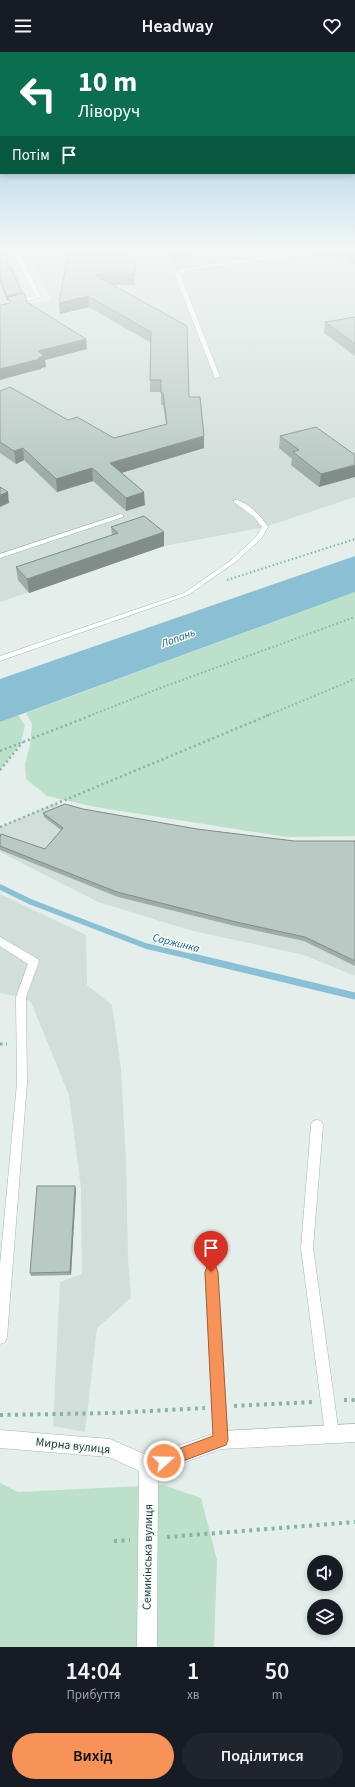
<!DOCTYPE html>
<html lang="uk">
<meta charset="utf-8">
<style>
:root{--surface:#171b24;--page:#20242c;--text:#f1f3f6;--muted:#9ea1a6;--accent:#f79359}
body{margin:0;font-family:"Source Sans 3",sans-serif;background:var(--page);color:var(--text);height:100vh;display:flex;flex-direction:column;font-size:15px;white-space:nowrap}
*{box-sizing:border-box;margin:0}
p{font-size:13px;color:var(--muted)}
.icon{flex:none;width:22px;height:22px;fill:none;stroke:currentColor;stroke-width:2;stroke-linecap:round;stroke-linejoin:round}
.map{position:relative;height:1595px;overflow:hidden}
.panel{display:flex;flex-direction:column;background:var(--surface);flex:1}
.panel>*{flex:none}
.hud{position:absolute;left:0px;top:0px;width:355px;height:122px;box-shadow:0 2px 6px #0003;background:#0b6e4f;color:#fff;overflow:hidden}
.buttons{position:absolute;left:307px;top:1503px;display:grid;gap:8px}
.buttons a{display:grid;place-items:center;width:36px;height:36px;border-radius:50%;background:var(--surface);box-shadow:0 2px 6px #0003;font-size:20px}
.pin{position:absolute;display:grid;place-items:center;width:34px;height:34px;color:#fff;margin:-41px -17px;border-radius:50% 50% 50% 0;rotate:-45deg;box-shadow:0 0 4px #0007}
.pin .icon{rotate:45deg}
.me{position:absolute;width:44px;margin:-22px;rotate:70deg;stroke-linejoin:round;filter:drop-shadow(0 0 3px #0008)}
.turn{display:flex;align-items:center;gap:14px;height:84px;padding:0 12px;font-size:18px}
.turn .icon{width:52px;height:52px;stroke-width:2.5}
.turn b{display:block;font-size:28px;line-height:34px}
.then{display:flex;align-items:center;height:38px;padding:0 12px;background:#0003;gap:8px;font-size:15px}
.eta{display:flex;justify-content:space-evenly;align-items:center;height:68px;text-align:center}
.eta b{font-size:24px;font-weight:600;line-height:28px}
.cta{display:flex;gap:8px;margin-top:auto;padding:8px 12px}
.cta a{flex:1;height:46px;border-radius:24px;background:var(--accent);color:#111;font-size:16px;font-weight:600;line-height:46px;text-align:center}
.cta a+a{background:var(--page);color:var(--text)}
header{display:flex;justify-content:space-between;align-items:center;height:52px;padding:0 12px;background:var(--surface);font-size:18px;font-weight:600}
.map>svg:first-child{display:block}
.built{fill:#d2deda}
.green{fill:#bce0ca}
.water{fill:#8bc0d4}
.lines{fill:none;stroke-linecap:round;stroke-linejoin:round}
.stream-far1{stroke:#8bc0d4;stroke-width:5.5}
.stream{stroke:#8bc0d4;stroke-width:7}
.service-casing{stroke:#a6b7b3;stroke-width:1}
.minor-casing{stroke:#a6b7b3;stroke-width:1}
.path-far3{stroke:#83b3a9;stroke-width:2;stroke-dasharray:1.5 2.5;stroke-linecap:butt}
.path-far2{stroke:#83b3a9;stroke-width:2.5;stroke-dasharray:2 3;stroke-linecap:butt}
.path-far1{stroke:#83b3a9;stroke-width:3;stroke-dasharray:2.5 3.5;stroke-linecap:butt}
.path{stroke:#83b3a9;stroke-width:4;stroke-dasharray:3 4.5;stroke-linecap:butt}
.service{fill:#fff;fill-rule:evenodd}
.minor{fill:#fff;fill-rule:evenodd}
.wall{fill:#9fada9}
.shaded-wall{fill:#828d89}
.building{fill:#b9c9c4;stroke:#828d89}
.route{fill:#f79359;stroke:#a1603a}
.labels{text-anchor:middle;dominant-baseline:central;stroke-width:3;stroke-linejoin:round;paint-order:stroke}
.water-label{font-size:11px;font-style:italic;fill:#1a627f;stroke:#f5faf8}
.near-street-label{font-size:12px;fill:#22413c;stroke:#f5faf8}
</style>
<header><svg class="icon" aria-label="menu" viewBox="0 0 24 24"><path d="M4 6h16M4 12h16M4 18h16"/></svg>Headway<svg class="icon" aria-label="heart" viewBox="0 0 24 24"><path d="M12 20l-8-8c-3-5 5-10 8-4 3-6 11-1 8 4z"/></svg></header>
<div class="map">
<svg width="355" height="1595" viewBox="0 0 355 1595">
<rect width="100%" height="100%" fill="#e4eeeb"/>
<path class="built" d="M107 198H355V445L265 475 164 494 0 550V259L51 247 29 203Z
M8 200 28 245 0 251V201Z
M54 752 90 760 186 777 290 791 355 790V924L304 903 193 879 98 850 0 800V775Z
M0 842 86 883 87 933 112 953 121 1016 126 1111 128 1207 131 1246 97 1276 85 1380 53 1374 60 1230 82 1222 81 1136 69 1043 31 950 21 945 0 941Z"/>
<path class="green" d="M355 540V784L287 785 96 755 47 744 26 727 25 712 30 693 32 672 26 661Z
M18 663 25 673 21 691 0 718V670Z
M0 1431 18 1440 163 1433 201 1446 217 1508 214 1595H0Z"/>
<path class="water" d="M355 504V540L0 670V627Z"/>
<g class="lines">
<path class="stream-far1" d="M0 835 31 850 146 894 197 906"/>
<path class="stream" d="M193 905 355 944"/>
<defs>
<path id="service" d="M234 448C245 447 263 466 268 475L261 487 234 511 188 543 0 609V604L184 541 230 509 256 485 262 475 254 465 234 450Z
M121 462 123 463V465L0 506V502Z
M0 885 38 907 39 910 26 945 27 1031 7 1285 5 1290 0 1292V1213L17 1031 16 945 28 912 0 894Z
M317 1068 321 1069 323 1073 313 1196 339 1382 337 1387 332 1389 327 1387 325 1382 301 1196 311 1073 313 1069Z
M211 1214 215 1216 217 1220 228 1388 226 1393 221 1395 216 1393 214 1388 205 1220 207 1216Z"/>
<path id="minor" d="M13 198H19L41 245 0 256V252L35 244Z
M297 198H302L300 201 291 204 186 219 180 222 220 325 215 326 174 221 185 216 290 200Z
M355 1372V1390L221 1397 158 1420 157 1595H137L139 1419 109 1405 0 1396V1378L110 1387 149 1404 221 1379Z"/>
</defs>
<use href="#service" class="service-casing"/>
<use href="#minor" class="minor-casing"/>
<path class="path-far3" d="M227 528 355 487
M89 664 163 635 355 565
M266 664 355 627"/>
<path class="path-far2" d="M0 699 92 663
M0 718 23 690
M0 775 269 663"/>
<path class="path-far1" d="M0 992H7"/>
<path class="path" d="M344 1348H355
M234 1354 313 1350
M0 1363 112 1361 205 1356
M167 1485 355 1470
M114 1489 130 1488"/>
<use href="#service" class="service"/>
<use href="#minor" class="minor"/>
</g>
<path class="wall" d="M165 198H191L192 199V206L172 207Z
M311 198H355V213L336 203 316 204Z
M0 202 8 215 22 241 27 250 87 297 45 308 46 315 41 316V317L9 251V248L7 249 0 230Z
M68 202 128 209H135V233H113L187 274 189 345 204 396 121 421 145 453 126 459 93 429 57 440 24 408 16 412 0 401V339L68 368 114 386 166 372 163 353H161V340H150L151 291 89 255 60 262Z
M355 265V304L324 281 325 270Z
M280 384 355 403 319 435 291 413 292 407 279 396Z
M111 475 164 494 29 541 18 528 16 515 112 483Z
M83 757 197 777 294 789H355V914L304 889 235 874 118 845 0 798V785L45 797 61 778 44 765 43 761Z
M76 1137 71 1223 31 1224 30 1221Z"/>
<path class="shaded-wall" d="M317 198H336V203L316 204Z
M192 199V206L172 207V201Z
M22 241V245H8L9 248 7 249 6 244Z
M88 244 89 255 60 262 59 251Z
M86 287 87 297 45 308 46 315 41 316V317L0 328V317L38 299Z
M204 384V396L111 424 110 411Z
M23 396 24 408 16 412 14 399Z
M355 413V425L319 435 321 422Z
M92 416 93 429 57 440 56 427Z
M8 440 9 451 0 455V443Z
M144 440 145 453 126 459V446Z
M164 480V494L29 541 27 527Z
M75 1134 76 1137 71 1223 70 1220Z"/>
<path class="building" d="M169 198H191L192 199 172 201Z
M340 198H355V206Z
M6 201 8 215H11L22 241 6 244 0 227V202Z
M128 201 127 209H135V222L95 223 187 274 189 345H200L204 384 110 411 144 440 126 446 92 416 56 427 23 396 14 399 0 390V339L10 335 68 368 77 365 114 386 167 372 163 341H161V328H150L151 280 88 244 59 251 68 202Z
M24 241 27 250 86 287 38 299 44 304 38 306 40 307 0 317V253L10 251 8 245Z
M355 265V292L325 270Z
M316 375 355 403V413L321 422 293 400 299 398 280 384Z
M0 435 8 440 0 443Z
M144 464 164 480 27 527 16 515 118 481 111 475Z
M65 752 83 757 197 777 294 789H355V909L305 885 236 870 117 840 0 794V785L1 782 45 797 63 776 43 761Z
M37 1134H75L70 1220 30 1221Z"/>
<linearGradient id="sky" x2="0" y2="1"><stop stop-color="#83b9e0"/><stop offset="0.47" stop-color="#f3f7f6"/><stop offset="1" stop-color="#f3f7f6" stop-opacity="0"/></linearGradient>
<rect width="355" height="421" fill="url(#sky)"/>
<path class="route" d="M211 1213 216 1215 218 1220 228 1388 226 1393 164 1416 159 1414 156 1409 159 1404 213 1384 205 1220 207 1215Z"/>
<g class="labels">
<g class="water-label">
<text transform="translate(178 586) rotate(-20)">Лопань</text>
<text transform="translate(176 891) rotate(14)">Саржинка</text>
</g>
<g class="near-street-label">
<text transform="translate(73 1394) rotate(6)">Мирна вулиця</text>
<text transform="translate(148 1505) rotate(-89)">Семикінська вулиця</text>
</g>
</g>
</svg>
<div class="buttons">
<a><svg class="icon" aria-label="sound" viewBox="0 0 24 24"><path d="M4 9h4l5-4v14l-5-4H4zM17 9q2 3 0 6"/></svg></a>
<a><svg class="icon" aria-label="layers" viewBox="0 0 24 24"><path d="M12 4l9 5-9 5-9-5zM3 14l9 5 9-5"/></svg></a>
</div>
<div class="pin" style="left:211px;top:1220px;background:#d93025"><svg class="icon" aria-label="arrive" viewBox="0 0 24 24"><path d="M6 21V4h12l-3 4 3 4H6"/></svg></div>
<svg class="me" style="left:164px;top:1409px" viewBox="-20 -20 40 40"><circle r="17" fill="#f79359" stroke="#fff" stroke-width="3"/><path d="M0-11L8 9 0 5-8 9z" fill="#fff"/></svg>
<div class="hud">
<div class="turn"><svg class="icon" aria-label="left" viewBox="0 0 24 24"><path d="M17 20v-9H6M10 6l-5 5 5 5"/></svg><div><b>10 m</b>Ліворуч</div></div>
<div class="then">Потім<svg class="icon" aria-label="arrive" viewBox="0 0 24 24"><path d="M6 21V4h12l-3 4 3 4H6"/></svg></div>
</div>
</div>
<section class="panel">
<div class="eta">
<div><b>14:04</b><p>Прибуття</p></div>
<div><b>1</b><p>хв</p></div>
<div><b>50</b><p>m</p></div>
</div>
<div class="cta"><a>Вихід</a><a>Поділитися</a></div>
</section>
